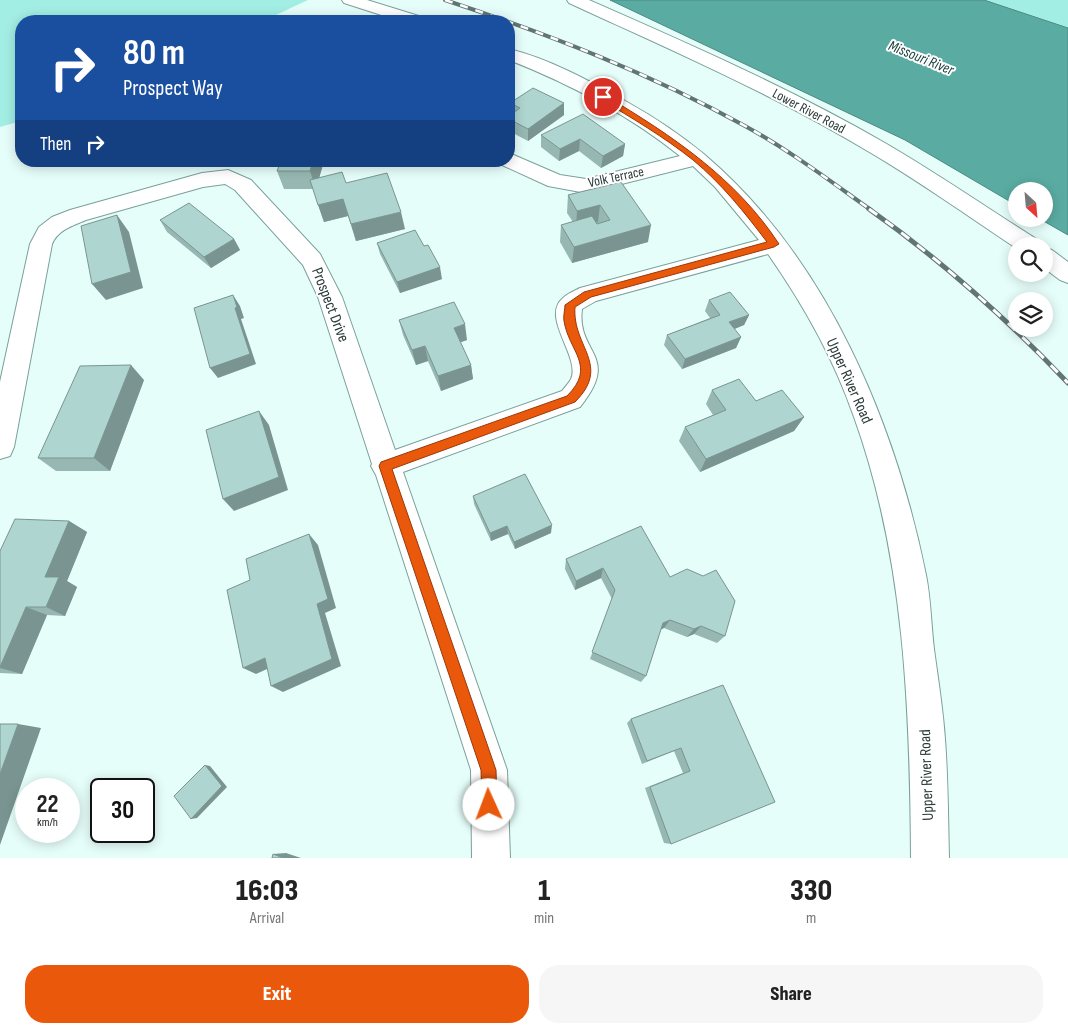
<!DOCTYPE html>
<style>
:root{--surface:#fff;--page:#f6f6f6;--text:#222;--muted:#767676;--accent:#ea580c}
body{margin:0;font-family:"Sofia Sans Condensed",sans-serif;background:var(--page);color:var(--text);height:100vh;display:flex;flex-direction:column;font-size:19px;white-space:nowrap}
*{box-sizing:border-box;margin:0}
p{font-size:16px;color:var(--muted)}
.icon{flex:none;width:28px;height:28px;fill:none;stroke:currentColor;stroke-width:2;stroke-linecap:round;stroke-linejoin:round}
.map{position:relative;height:858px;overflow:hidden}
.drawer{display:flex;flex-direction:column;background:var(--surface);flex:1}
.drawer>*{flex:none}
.banner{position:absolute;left:15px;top:15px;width:500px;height:152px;border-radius:20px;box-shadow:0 2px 12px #0003;background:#1a4fa0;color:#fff;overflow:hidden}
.needle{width:32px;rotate:154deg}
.fabs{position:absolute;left:1008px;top:182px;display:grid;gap:10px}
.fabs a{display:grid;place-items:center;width:45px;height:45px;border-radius:50%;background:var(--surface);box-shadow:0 2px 12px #0003;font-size:25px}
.speed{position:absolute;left:15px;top:778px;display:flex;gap:10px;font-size:25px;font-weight:700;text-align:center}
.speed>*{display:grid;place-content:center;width:65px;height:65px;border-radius:50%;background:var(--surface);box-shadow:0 2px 12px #0003;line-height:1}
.speed small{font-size:12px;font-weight:400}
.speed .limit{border:2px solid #111;border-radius:8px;background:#fff;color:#111}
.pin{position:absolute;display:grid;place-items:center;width:42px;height:42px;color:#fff;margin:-21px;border:2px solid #fff;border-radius:50%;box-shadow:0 1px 5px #0007}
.me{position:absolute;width:55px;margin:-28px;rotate:358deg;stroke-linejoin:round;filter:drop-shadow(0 0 4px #0008)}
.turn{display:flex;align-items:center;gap:18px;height:105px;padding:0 25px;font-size:22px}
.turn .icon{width:65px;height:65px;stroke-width:2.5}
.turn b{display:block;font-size:35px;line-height:42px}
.then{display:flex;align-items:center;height:48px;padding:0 25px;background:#0003;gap:10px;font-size:19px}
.eta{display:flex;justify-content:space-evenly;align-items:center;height:85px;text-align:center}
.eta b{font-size:30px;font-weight:800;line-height:35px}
.primary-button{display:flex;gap:10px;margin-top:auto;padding:10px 25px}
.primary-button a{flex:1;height:58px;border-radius:20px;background:var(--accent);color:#fff;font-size:20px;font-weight:800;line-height:58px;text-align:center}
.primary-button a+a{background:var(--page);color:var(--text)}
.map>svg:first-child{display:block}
.green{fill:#a3eee4}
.water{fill:#5aaca2;stroke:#4c8a82}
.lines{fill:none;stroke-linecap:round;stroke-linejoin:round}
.street-casing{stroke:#7aa09a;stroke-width:2}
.secondary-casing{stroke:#7aa09a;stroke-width:2}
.street{fill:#fff;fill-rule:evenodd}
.secondary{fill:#fff;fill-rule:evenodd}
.rail-far1-casing{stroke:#627572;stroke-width:4}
.rail-casing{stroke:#627572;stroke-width:5}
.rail-far1{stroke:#fff;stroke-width:2.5;stroke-dasharray:8;stroke-linecap:butt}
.rail{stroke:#fff;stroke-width:3;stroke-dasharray:10;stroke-linecap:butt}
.wall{fill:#96b7b2}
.shaded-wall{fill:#7a9591}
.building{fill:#aed5cf;stroke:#7a9591}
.route{fill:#ea580c;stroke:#983908}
.labels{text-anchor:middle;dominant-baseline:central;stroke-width:4;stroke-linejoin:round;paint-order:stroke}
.far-street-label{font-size:14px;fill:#2b3b39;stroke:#fff}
.far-water-label{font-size:15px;font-style:italic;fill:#1b413d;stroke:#fff}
.street-label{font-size:16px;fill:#2b3b39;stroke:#fff}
</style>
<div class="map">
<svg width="1068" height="858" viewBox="0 0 1068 858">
<rect width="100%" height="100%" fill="#e6fefa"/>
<path class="green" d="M0 0H308L263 21H21V121L0 127Z
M984 0H1068V28Z"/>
<path class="water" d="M610 0H984L1068 28V235L1040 219H1044V191H1016V205L905 140Z"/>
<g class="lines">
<defs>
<path id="street" d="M342 0H367L422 17 424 21H400L344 3Z
M509 49C550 59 590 81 627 102 654 117 681 135 705 155 827 259 895 422 926 575 931 600 931 625 934 649 938 679 943 709 945 739 948 778 948 818 949 858H911C910 711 905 558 854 417 834 359 803 304 768 254L596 301 582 309C576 354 622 355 580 407L403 472 507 770 510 858H472L471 770 376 475 371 466 372 464 318 297 303 265 235 190 225 184 203 187 86 220C72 226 58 230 52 244L14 447 10 456 0 459V382L30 244 39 227 52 217 70 210 202 173 228 170 251 180 320 254 342 297 395 450 562 391C565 387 569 383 571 379 581 357 540 317 563 298 567 294 574 291 580 288L759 240 715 187 693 166 586 193 548 186 502 165 500 161H509V153L560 175 586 179 680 156C629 115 570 84 509 60Z"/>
<path id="secondary" d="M567 0H589C689 44 790 88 885 143 937 173 987 208 1038 240L1041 246H1016V248C968 216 920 182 871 153 775 95 671 50 569 3Z
M1044 248 1052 250 1068 262V283L1060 280 1044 268Z"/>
</defs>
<use href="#street" class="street-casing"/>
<use href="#secondary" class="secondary-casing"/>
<use href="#street" class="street"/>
<use href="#secondary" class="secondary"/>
<defs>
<path id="rail-far1" d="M445 0C548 34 649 73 745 126 789 150 830 181 871 210"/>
<path id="rail" d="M869 209C941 260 1007 319 1068 383"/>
</defs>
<use href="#rail-far1" class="rail-far1-casing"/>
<use href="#rail" class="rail-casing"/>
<use href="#rail-far1" class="rail-far1"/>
<use href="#rail" class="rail"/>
</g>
<path class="wall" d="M510 103H564V115L528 141 509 131V116L511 115Z
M541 135 625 144 623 156 601 168 579 151 559 161 541 147Z
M281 161H324L319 178 346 183 405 229 356 241 348 216 324 222 313 189H284L277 171Z
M621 182 648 242 572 263 560 242 561 225 573 222 567 213 568 195Z
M160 220 234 239 240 250 211 268 167 232Z
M377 243 442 279 400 293 380 254Z
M709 300 749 315 744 325 734 329 741 337 736 348 682 369 664 345 667 335 710 318 705 311Z
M399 320 467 340 460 342 471 365 473 379 441 391 428 361 416 365 403 335Z
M144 380 110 471H56L38 458Z
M712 390 756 401 804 417 794 431 700 472 679 441 685 427 713 415 706 404Z
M473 496 551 533 515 549 508 534 491 541 474 504Z
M69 521 87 532 67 581 77 587 65 616 47 615 22 674 0 673V551Z
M566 559 670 577 725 636 717 643 694 634 687 637 664 628 661 629 646 676 641 682 590 659 612 599 601 578 575 590 565 569Z
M723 685 671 844 664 843 645 788 683 773 674 751 642 764 627 723 631 719Z"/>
<path class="shaded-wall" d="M511 75V93L509 95V77Z
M564 103V115L528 141V129Z
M580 139 579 151 559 161 560 149Z
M625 144 623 156 601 168 603 156Z
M313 161H324L316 189 310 171Z
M343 199 348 216 324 222 318 205Z
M600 205 598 222 576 228 577 211Z
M401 212 405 229 356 241 351 224Z
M117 215 129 232 143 288 106 300 92 284Z
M651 225 648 242 572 263 574 247Z
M234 239 240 250 211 268 204 257Z
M440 267 442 279 400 293 397 282Z
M233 295 240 306 244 318 241 319 256 364 218 378 210 368 235 308Z
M749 315 744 325 725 333 729 322Z
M465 324 467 340 456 344 454 328Z
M741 337 736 348 682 369 685 359Z
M425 346 428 361 416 365 412 350Z
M131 365 144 380 110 471 94 458Z
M471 365 473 379 441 391 438 376Z
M259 411 269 425 288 490 234 511 223 499Z
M804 417 794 431 700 472 706 459Z
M69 521 87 532 67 581 77 587 65 616 46 607 45 577Z
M552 525 551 533 515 549 514 542Z
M507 526 508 534 491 541 490 533Z
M309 534 318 545 336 608 325 613 341 666 283 692 271 686 317 604Z
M603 568 601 578 575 590 576 581Z
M26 607 47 615 22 674 0 668V667Z
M670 620 664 628 658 631 663 623Z
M701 626 694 634 687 637 694 629Z
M265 658 276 665 256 674 243 668Z
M18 724 41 728 0 845V774Z
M205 765 210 766 227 787 197 818 191 819Z
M286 853 301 858H283L273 854Z"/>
<path class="building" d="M296 16 307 21H286Z
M533 88 564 103 528 129 509 119V116L520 108 510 103Z
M583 114 625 144 603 156 580 139 560 149 541 135Z
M281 161H313L310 171H277Z
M342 172 346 183 387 173 401 212 351 224 343 199 318 205 310 180Z
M621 182 651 225 574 247 561 225 592 216 597 224 610 220 600 205 577 211 568 195Z
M189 203 234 239 204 257 160 220Z
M117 215 131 272 92 284 81 226Z
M415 230 424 246 428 245 440 267 397 282 377 243Z
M730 292 749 315 729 322 741 337 685 359 667 335 720 315 709 300Z
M233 295 237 307 235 308 250 354 210 368 194 308Z
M454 302 465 324 454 328 471 365 438 376 425 346 412 350 399 320Z
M131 365 94 458H38L80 366Z
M739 379 756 401 782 390 804 417 706 459 685 427 726 410 712 390Z
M259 411 279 477 223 499 206 430Z
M525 474 552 525 514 542 507 526 490 533 473 496Z
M15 519 69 521 45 577H59L46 607H26L0 667V551Z
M641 526 670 577 687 569 703 576 716 570 735 601 725 636 701 626 694 629 670 620 663 623 646 676 592 652 615 590 603 568 576 581 566 559Z
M309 534 328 599 317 604 332 659 271 686 265 658 243 668 227 590 250 580 246 559Z
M723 685 775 802 671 844 650 787 690 771 681 748 647 761 631 719Z
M0 724H18L0 774Z
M205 765 222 786 191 819 174 796Z
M273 854 283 858H272Z"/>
<path class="route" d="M600 96H606C671 135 736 178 779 244L774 247 591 297 575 307C572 347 612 365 575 402L392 469 496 770 497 805 495 811 489 813 484 811 482 805 481 770 379 466 381 462 567 396C597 366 569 352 564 321 563 316 565 310 565 305L584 292 767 242C745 213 722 184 693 160 664 137 632 118 600 99Z"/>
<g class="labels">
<g class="far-street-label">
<text transform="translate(809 111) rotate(28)">Lower River Road</text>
<text transform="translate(616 177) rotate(-12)">Volk Terrace</text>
</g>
<g class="far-water-label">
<text transform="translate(921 58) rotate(22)">Missouri River</text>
</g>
<g class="street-label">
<text transform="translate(330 305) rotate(69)">Prospect Drive</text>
<text transform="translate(849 381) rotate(66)">Upper River Road</text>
<text transform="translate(927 775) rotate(-92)">Upper River Road</text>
</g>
</g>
</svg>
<div class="fabs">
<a><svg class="needle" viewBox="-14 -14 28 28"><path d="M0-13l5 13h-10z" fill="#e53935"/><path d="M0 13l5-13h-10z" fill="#767676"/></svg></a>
<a><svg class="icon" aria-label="search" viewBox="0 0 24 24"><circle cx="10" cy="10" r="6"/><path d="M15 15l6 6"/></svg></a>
<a><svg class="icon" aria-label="layers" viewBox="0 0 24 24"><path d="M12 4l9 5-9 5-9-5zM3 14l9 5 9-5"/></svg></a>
</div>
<div class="speed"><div>22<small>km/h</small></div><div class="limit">30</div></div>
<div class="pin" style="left:603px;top:97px;background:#d93025"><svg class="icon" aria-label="arrive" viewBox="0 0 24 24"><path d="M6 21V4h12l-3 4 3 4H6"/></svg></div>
<svg class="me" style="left:489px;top:805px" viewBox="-20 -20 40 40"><circle r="19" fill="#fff"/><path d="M0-13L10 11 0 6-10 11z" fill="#ea580c"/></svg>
<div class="banner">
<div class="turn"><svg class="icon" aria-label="right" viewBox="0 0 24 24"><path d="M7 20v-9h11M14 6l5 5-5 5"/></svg><div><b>80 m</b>Prospect Way</div></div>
<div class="then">Then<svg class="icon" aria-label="right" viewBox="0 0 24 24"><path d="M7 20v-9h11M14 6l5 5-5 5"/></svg></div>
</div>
</div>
<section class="drawer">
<div class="eta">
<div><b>16:03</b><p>Arrival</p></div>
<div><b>1</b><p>min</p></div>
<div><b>330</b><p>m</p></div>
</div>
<div class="primary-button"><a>Exit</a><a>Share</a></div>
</section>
